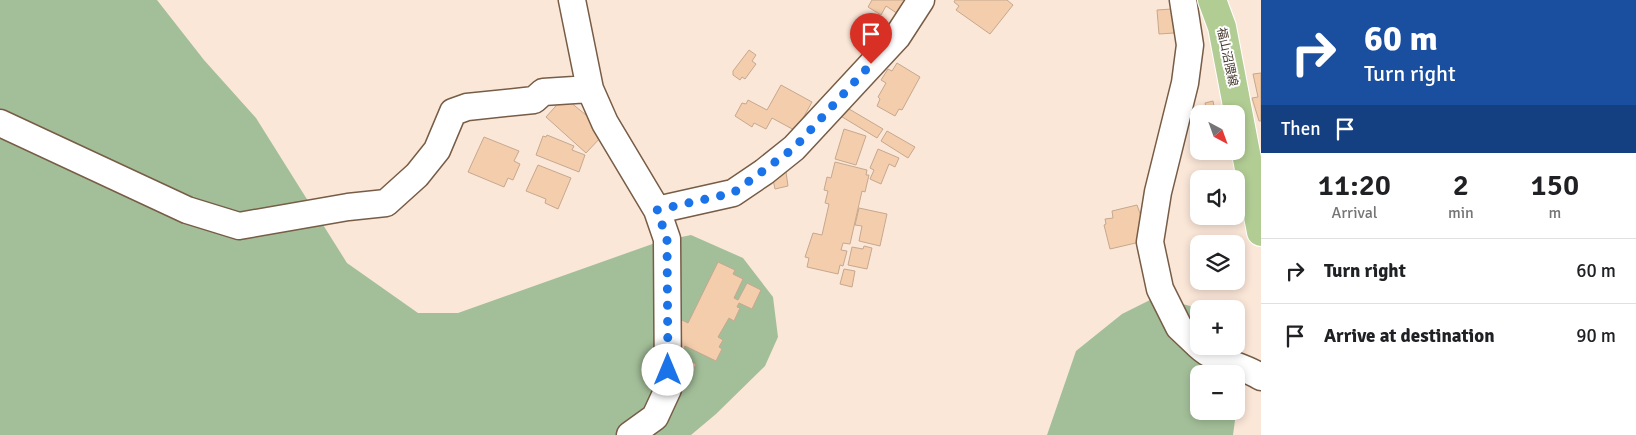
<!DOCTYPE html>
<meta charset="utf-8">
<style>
:root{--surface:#fff;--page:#f6f6f6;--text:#202124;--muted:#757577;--line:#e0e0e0}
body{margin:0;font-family:Signika,"Noto Sans JP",sans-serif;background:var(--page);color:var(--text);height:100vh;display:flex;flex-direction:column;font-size:19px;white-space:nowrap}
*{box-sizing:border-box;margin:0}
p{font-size:16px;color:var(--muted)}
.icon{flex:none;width:28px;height:28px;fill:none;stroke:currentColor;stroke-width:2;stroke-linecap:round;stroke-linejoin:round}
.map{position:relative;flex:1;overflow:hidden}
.panel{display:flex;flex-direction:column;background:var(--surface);width:375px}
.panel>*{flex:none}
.banner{background:#1a4fa0;color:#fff;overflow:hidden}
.needle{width:32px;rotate:139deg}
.tools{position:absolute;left:1190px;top:105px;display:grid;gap:10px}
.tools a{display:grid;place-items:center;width:55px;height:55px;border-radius:10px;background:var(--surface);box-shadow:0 2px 8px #0003;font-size:25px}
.pin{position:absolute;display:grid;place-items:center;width:42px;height:42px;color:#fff;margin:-51px -21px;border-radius:50% 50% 50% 0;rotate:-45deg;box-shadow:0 0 5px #0007}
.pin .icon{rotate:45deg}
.me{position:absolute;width:55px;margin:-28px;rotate:0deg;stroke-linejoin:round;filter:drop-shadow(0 0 4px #0008)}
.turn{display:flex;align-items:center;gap:18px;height:105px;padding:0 20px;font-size:22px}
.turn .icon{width:65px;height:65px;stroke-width:2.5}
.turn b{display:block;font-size:35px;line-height:42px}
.then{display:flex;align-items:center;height:48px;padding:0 20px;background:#0003;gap:10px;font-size:19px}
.eta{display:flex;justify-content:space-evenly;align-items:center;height:85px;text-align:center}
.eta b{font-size:30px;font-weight:600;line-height:35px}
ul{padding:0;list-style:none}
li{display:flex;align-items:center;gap:15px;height:65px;padding:0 20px;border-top:1px solid var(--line)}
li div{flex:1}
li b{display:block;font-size:19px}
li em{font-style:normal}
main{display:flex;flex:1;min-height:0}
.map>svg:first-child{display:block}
.forest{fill:#a3bf99;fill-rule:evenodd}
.building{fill:#f3cdac;stroke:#c6a88f}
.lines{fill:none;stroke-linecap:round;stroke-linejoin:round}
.minor-casing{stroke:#775c46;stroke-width:29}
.major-casing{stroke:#fff;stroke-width:30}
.minor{stroke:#fff;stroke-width:26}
.major{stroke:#b2cd94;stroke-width:28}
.route{stroke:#1a73e8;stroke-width:9;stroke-dasharray:0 16.2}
.labels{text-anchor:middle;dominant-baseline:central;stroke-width:4;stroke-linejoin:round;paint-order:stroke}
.street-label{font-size:12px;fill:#43362c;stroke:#fff}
</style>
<main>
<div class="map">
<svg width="1261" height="435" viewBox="0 0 1261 435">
<rect width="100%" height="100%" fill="#fbe7d8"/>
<path class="forest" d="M0 0H157L204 60 256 118 347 263 418 313H458L658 242 691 235 743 258 773 297 778 337 765 366 716 414 691 435H0Z
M1156 297 1190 306 1199 313V346H1230L1242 369 1233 435H1047L1076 351 1122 314ZM1199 374H1236V411H1199Z"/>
<path class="building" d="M872 0H908L898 14 886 6 881 15 868 7Z
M955 0H1007L1013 5 990 34 956 10 959 6 954 2Z
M1172 9 1174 33 1159 34 1157 10Z
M749 50 756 55 752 61 756 64 745 79 742 77 740 80 733 75V71Z
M897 63 920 77 902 110 899 109 895 116 877 106 880 99 878 97 886 83 881 80 888 69 892 71Z
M1261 73V121H1259L1252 98 1258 97 1253 74Z
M781 85 812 102 796 131 772 118 766 129 754 123 752 127 735 116 742 103 746 104 748 100 767 110Z
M564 97 597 124 602 136 586 153 546 117Z
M1213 101 1215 111 1207 113 1205 103Z
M844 106 883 129 877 138 839 115Z
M844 129 866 136 856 165 835 159Z
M887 131 915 147 908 158 881 141Z
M547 135 574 146 572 150 585 155 579 172 536 155 543 136 546 137Z
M484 137 519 151 514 161 520 164 513 180 508 178 504 187 468 172Z
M878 149 899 158 895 167 889 164 881 184 870 179 874 170 870 168Z
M835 162 867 170 866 175H869L865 192 862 191 850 244 843 243 841 250 847 251 843 266 840 265 838 274 807 267 809 258 805 257 813 233 822 235 829 204 825 203 828 191 824 190 827 177 831 178Z
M538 165 571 178 558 209 545 203 546 199 526 191Z
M786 172 788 186 775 189 772 175Z
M1137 205 1142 219 1140 220 1143 232 1140 242 1110 249 1104 225 1106 224 1105 219 1113 218 1112 211Z
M859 208 887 214 880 246 859 241 862 226 855 225Z
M864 246 872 248 867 269 848 265 852 247 863 249Z
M718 262 735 270 733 274 743 279 734 298 738 300 747 283 761 290 752 309 739 303 737 307 740 308 734 321 729 318 718 337 723 340 719 347 722 349 716 361 685 346 684 349 673 343 672 339 682 320 688 323Z
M844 269 855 271 852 287 840 284Z
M675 354 696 364 691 376 670 366Z"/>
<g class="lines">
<defs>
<path id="minor" d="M572 0 590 89 605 123 657 210
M1183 0 1190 45 1185 83 1158 192 1150 242 1160 289 1179 327 1199 346
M0 123 187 210 239 226 348 207 386 203 417 175 437 150 453 112 467 107 534 100 543 92 590 89
M1199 346C1216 362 1242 365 1261 377
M630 435 655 417 668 389 667 239 657 210 733 193 764 172 794 148 897 37 921 0"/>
<path id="major" d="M1212 0 1222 27 1261 232"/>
</defs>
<use href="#minor" class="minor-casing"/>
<use href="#major" class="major-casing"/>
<use href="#minor" class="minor"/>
<use href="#major" class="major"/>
</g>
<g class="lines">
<path class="route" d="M668 370 667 239 657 210 733 193 794 148 871 64"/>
</g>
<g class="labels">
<g class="street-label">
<text transform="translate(1227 57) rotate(78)">福山沼隈線</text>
</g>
</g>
</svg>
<div class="tools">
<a><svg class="needle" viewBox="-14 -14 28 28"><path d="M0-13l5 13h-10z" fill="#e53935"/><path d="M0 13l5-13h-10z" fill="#757577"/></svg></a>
<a><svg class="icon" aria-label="sound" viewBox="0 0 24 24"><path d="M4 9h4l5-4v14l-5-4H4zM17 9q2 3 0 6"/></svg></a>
<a><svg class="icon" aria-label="layers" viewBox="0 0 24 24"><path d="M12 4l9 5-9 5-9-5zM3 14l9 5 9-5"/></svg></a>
<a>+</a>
<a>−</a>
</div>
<div class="pin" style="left:871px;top:64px;background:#d93025"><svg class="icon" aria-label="arrive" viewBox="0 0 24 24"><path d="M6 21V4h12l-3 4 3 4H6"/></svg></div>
<svg class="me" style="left:668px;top:370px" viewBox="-20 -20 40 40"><circle r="19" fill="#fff"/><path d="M0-13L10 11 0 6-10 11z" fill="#1a73e8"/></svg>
</div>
<section class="panel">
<div class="banner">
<div class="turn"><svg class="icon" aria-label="right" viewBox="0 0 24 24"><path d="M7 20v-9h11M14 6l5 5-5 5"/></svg><div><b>60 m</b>Turn right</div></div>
<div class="then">Then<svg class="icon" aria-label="arrive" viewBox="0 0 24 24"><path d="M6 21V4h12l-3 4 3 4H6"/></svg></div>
</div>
<div class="eta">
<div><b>11:20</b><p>Arrival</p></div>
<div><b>2</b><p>min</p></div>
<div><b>150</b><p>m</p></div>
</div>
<ul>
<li><svg class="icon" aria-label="right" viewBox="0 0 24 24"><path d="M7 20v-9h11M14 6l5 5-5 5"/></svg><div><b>Turn right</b></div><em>60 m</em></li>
<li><svg class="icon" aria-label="arrive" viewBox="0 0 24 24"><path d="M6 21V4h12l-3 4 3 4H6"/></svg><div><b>Arrive at destination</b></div><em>90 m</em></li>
</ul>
</section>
</main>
